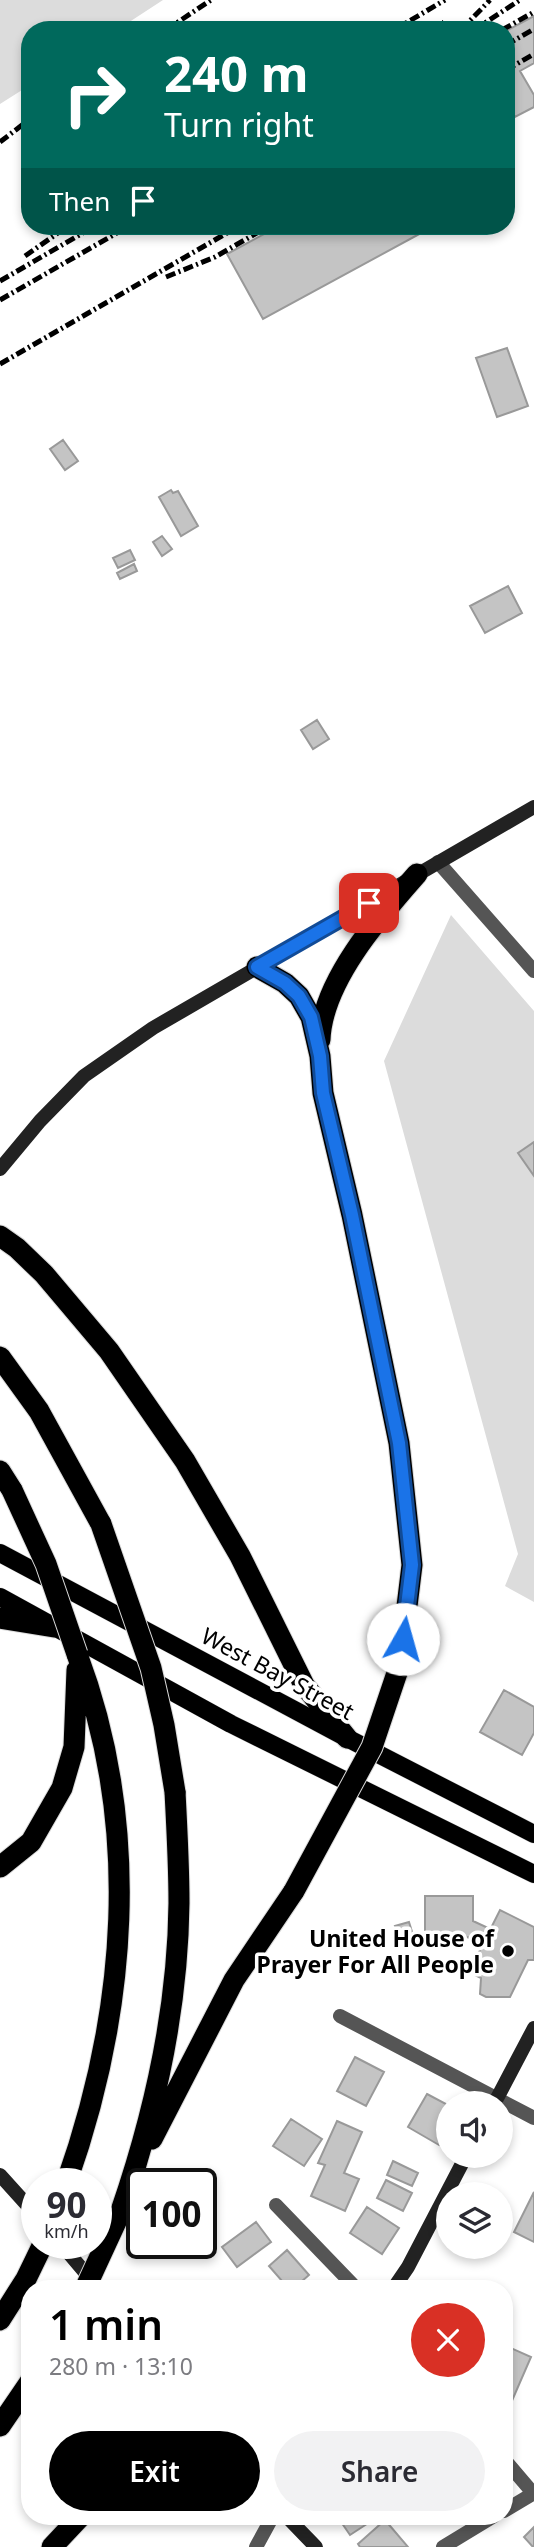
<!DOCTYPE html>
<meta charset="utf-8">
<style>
:root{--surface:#fff;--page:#f2f2f3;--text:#2b2b33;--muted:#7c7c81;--accent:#000}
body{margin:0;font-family:"Noto Sans",sans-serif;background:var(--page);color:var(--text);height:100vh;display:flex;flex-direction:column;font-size:26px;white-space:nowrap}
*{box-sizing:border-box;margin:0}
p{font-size:23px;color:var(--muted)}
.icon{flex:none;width:38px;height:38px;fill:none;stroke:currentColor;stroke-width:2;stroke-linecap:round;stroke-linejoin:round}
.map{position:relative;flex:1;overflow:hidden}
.panel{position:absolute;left:21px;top:2280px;width:492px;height:245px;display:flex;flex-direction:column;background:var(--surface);border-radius:28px;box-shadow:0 4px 10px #0003}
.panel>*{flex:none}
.top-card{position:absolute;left:21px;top:21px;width:494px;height:214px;border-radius:28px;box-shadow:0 4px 10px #0003;background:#00695c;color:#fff;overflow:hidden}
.tools{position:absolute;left:436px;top:2091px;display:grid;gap:14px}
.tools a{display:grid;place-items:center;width:77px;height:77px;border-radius:50%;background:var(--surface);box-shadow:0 4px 10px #0003;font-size:35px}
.speed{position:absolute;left:21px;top:2168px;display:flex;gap:14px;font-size:35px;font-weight:700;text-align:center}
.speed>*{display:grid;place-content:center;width:91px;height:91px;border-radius:50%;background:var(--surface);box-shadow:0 4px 10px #0003;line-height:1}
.speed small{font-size:18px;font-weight:400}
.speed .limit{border:4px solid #111;border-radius:10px;background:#fff;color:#111}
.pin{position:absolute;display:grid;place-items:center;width:60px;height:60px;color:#fff;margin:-30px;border-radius:14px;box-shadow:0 4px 10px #0006}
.me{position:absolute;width:77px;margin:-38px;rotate:7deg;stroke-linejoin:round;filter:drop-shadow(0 0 5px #0008)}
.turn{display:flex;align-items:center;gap:24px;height:147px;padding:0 28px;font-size:32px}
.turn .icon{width:91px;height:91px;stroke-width:2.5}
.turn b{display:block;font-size:49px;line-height:60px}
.then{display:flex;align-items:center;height:66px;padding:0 28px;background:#0003;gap:14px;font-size:26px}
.round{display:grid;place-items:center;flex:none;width:74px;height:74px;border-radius:37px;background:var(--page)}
.head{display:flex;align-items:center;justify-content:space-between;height:119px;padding:0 28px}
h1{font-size:42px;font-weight:600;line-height:52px;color:var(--accent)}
.action{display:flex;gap:14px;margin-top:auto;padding:14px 28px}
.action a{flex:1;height:80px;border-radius:42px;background:var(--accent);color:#fff;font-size:28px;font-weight:600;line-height:80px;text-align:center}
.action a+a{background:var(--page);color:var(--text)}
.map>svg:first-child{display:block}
.green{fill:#dcdcdc}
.building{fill:#c4c4c4;stroke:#999;stroke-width:2}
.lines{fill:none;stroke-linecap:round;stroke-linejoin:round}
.primary-casing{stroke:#dbdbdb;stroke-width:19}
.highway-casing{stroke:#dbdbdb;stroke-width:23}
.street{stroke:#555;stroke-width:14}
.secondary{stroke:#222;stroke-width:14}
.primary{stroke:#000;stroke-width:18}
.highway{stroke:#000;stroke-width:21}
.rail{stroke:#000;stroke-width:5;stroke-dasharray:10 3.5 2 3.5;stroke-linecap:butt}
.highway-bridge-casing{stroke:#dbdbdb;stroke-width:23;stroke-linecap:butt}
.highway-bridge{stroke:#000;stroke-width:21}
.route-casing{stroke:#114b97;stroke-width:18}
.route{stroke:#1a73e8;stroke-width:12}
.poi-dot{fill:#000;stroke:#fff;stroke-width:2.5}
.labels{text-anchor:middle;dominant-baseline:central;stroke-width:7;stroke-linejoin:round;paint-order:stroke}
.street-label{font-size:23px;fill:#000;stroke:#fff}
.poi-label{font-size:23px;font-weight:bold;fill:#000;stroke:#fff;text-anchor:end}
</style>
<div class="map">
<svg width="534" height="2547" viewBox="0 0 534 2547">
<rect width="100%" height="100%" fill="#fff"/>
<path class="green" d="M0 0H163L117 30H30V85L0 104Z
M451 915 534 1011V1602L505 1586 518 1554 384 1061Z"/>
<path class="building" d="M534 16V63L520 71 534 95V107L515 117 506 100V31Z
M279 226H434L263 319 227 254Z
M507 348 528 406 497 417 476 358Z
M63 440 78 461 65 470 50 449Z
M171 490 173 493 178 491 198 526 181 536 159 497Z
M162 536 172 549 162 556 153 542Z
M130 550 135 560 118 568 113 558Z
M134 564 137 571 120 579 117 573Z
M508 586 522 613 485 633 470 606Z
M317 720 329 739 313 749 301 730Z
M534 1142V1176L518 1153Z
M504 1690 534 1707V1733L522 1755 480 1732Z
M425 1896H473V1921L488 1928H491L500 1910 534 1927V1960H528L510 1997H486L480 1994 481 1978 469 1972 480 1950V1943L465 1936 461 1944H444L425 1935Z
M409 1922 414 1938 401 1942 395 1926Z
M355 2057 384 2072 366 2106 337 2091Z
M427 2094 448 2105V2129L439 2145 408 2127Z
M291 2119 322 2139 304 2166 273 2146Z
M337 2121 362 2132 344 2173 359 2179 345 2211 311 2196 325 2165 318 2163Z
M393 2161 418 2173 412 2186 387 2175Z
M386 2180 412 2193 403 2211 377 2198Z
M534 2192V2242L514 2232Z
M367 2207 399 2228 382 2254 350 2233Z
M256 2222 271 2242 237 2267 222 2247Z
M287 2250 309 2275 293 2289H289L269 2266Z
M504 2345 531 2357 511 2403 504 2401Z
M337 2516H379L350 2535Z
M414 2516H428L427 2524 413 2523Z
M385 2520 408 2547H360L358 2544Z
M534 2527V2547H533L524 2537Z"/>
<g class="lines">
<defs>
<path id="primary" d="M0 1553 347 1738 534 1834
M0 1597 231 1724 534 1874"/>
<path id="highway" d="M257 967 285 983 299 996 311 1017 320 1056 323 1093 352 1215 399 1443 412 1565 400 1664
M320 1040C322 981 380 916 417 874
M0 1236 17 1248 44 1274 109 1351 185 1461 240 1556 304 1685 347 1738
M0 1357 39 1411 101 1524
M0 1471 12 1490
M0 1618 54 1627
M0 1867 31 1842 62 1788 74 1747 77 1670
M152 2139 234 1980 294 1891
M66 2184C127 2012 142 1827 77 1654
M121 2211C155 2112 178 2008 179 1903 179 1866 177 1829 175 1792
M0 2320 26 2279 43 2244
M0 2426 30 2382
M52 2547 81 2516"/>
</defs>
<use href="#primary" class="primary-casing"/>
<use href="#highway" class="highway-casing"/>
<path class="street" d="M438 862 534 971
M340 2016 534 2118
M276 2205 357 2289
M504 2459 533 2493
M504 2511 534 2493
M256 2547 273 2516
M443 2547 494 2516"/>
<path class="secondary" d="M0 1169 40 1121 84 1076 153 1028 534 807
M494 2104 534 2028
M0 2175 37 2216
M61 2244 99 2289
M393 2289 408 2267 466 2156
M286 2516 316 2547"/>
<use href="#primary" class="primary"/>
<use href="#highway" class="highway"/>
<path class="rail" d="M166 30 211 0
M394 30 445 0
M432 30 444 22
M461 30 490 0
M474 30 520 0
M502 30 534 12
M506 45 534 29
M506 70 534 54
M0 142 30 119
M25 256 68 226
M166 277 215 257 269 226
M0 281 95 226
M0 300 129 226
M0 364 239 226"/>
<defs>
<path id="highway-bridge" d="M12 1490 46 1564 77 1654
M101 1524 151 1668 164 1725 175 1792
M294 1891 372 1747 400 1664
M85 2289 121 2211"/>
</defs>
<use href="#highway-bridge" class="highway-bridge-casing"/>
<use href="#highway-bridge" class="highway-bridge"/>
</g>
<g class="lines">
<defs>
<path id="route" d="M369 903 257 967 285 983 299 996 311 1017 320 1056 323 1093 352 1215 399 1443 412 1565 403 1639"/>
</defs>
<use href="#route" class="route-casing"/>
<use href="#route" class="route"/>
</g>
<circle class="poi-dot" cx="508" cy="1951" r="7"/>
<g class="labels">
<g class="street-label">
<text transform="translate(278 1673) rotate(28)">West Bay Street</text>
</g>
<g class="poi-label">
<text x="494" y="1938">United House of<tspan x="494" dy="26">Prayer For All People</tspan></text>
</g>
</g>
</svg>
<div class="tools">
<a><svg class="icon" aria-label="sound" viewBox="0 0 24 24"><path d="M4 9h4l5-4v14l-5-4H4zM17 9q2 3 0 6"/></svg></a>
<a><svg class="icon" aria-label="layers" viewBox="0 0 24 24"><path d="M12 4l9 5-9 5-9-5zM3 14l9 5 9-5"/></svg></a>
</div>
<div class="speed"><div>90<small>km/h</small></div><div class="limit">100</div></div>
<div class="pin" style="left:369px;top:903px;background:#d93025"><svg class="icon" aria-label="arrive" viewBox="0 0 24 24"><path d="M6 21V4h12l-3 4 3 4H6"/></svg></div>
<svg class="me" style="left:403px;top:1639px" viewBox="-20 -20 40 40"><circle r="19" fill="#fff"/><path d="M0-13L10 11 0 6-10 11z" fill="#1a73e8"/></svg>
<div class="top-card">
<div class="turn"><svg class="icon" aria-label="right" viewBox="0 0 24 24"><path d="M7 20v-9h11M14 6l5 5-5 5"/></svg><div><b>240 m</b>Turn right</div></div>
<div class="then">Then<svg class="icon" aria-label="arrive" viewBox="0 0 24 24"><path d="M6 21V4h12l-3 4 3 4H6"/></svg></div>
</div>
<section class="panel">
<div class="head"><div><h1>1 min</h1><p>280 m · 13:10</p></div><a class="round" style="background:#d93025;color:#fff"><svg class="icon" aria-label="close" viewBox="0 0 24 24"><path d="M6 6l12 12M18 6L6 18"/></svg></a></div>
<div class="action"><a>Exit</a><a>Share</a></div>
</section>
</div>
